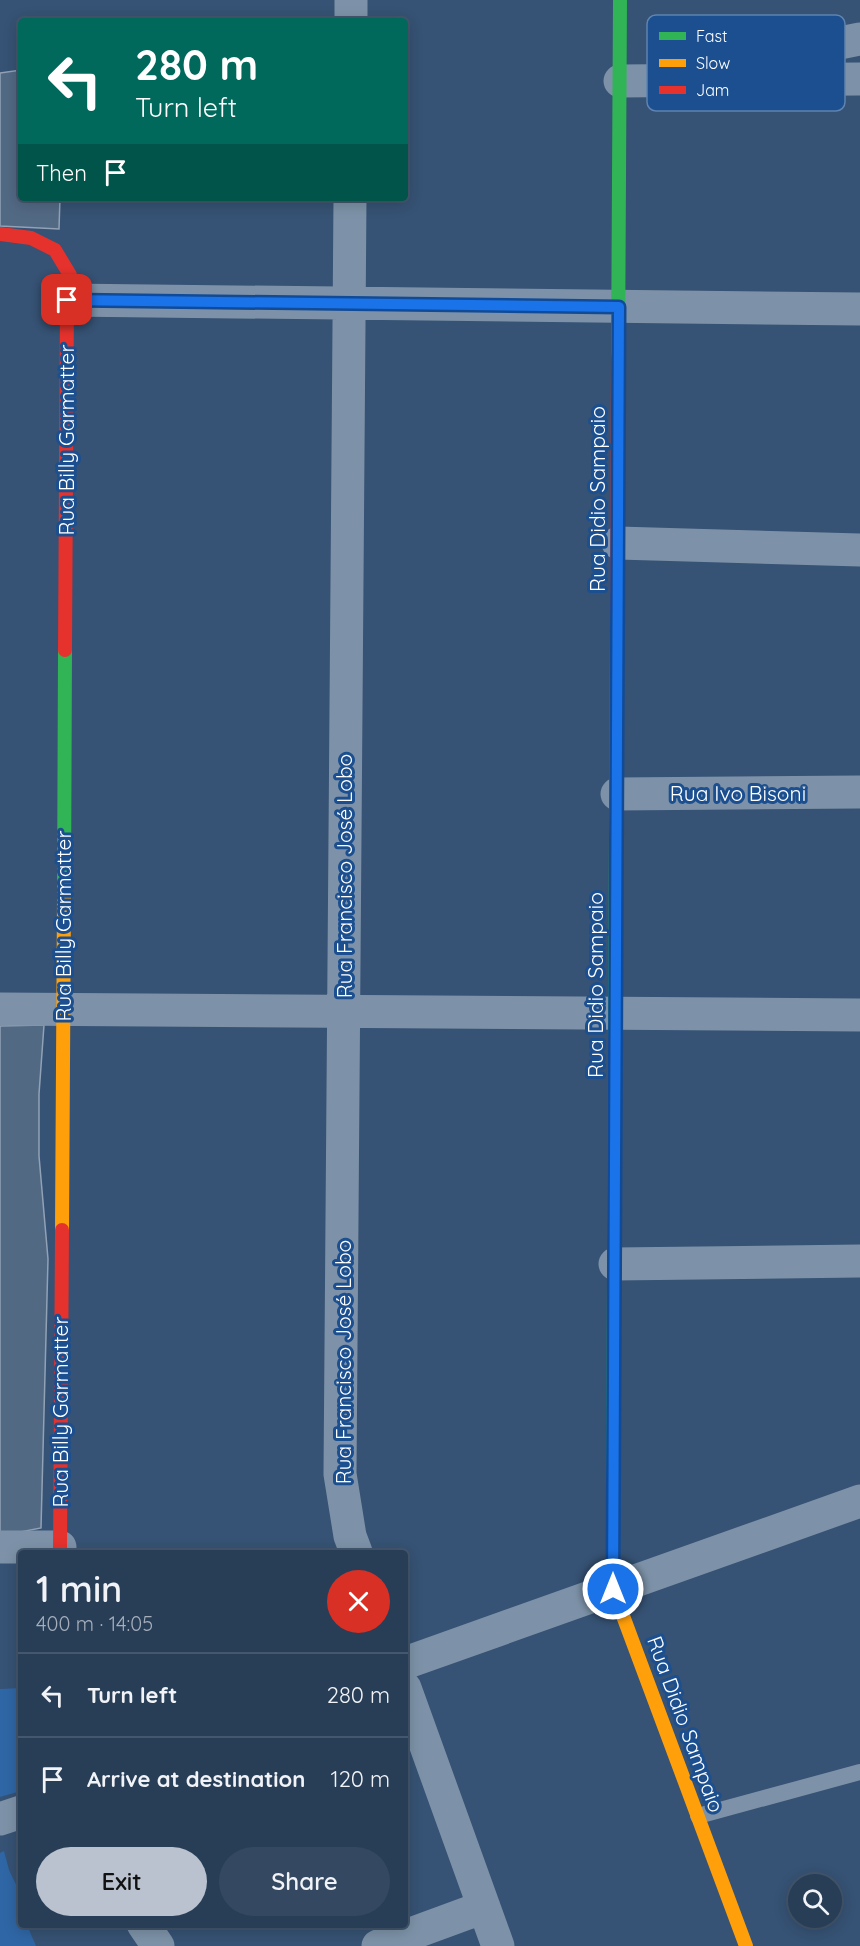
<!DOCTYPE html>
<meta charset="utf-8">
<style>
:root{--surface:#283e57;--page:#344961;--text:#f1f3f6;--muted:#a5aeba;--line:#44576d;--accent:#b9c2ce}
body{margin:0;font-family:Quicksand,sans-serif;background:var(--page);color:var(--text);height:100vh;display:flex;flex-direction:column;font-size:22px;white-space:nowrap}
*{box-sizing:border-box;margin:0}
p{font-size:20px;color:var(--muted)}
.icon{flex:none;width:33px;height:33px;fill:none;stroke:currentColor;stroke-width:2;stroke-linecap:round;stroke-linejoin:round}
.map{position:relative;flex:1;overflow:hidden}
.details{position:absolute;left:18px;top:1550px;width:390px;height:378px;display:flex;flex-direction:column;background:var(--surface);border-radius:6px;box-shadow:0 3px 15px #0003,0 0 0 2px var(--line)}
.details>*{flex:none}
.banner{position:absolute;left:18px;top:18px;width:390px;height:183px;border-radius:6px;box-shadow:0 3px 15px #0003,0 0 0 2px var(--line);background:#00695c;color:#fff;overflow:hidden}
.tools{position:absolute;left:788px;top:1874px;display:grid;gap:12px}
.tools a{display:grid;place-items:center;width:54px;height:54px;border-radius:50%;background:var(--surface);box-shadow:0 3px 15px #0003,0 0 0 2px var(--line);font-size:30px}
.pin{position:absolute;display:grid;place-items:center;width:51px;height:51px;color:#fff;margin:-26px;border-radius:12px;box-shadow:0 3px 9px #0006}
.me{position:absolute;width:66px;margin:-33px;rotate:0deg;stroke-linejoin:round;filter:drop-shadow(0 0 4px #0008)}
.turn{display:flex;align-items:center;gap:21px;height:126px;padding:0 18px;font-size:27px}
.turn .icon{width:78px;height:78px;stroke-width:2.5}
.turn b{display:block;font-size:42px;line-height:51px}
.then{display:flex;align-items:center;height:57px;padding:0 18px;background:#0003;gap:12px;font-size:22px}
.round{display:grid;place-items:center;flex:none;width:63px;height:63px;border-radius:32px;background:var(--page)}
.summary{display:flex;align-items:center;justify-content:space-between;height:102px;padding:0 18px}
h1{font-size:36px;font-weight:600;line-height:45px}
.action{display:flex;gap:12px;margin-top:auto;padding:12px 18px}
.action a{flex:1;height:69px;border-radius:36px;background:var(--accent);color:#111;font-size:24px;font-weight:600;line-height:69px;text-align:center}
.action a+a{background:var(--page);color:var(--text)}
ul{padding:0;list-style:none}
li{display:flex;align-items:center;gap:18px;height:84px;padding:0 18px;border-top:2px solid var(--line)}
li div{flex:1}
li b{display:block;font-size:22px}
li em{font-style:normal}
.map>svg:first-child{display:block}
.green{fill:#2f66a5}
.building{fill:#526984;stroke:#92a2b6;stroke-width:1.5}
.lines{fill:none;stroke-linecap:round;stroke-linejoin:round}
.lane{stroke:#7d92a8;stroke-width:16}
.street{stroke:#7d92a8;stroke-width:33}
.fast{stroke:#30b455;stroke-width:14}
.slow{stroke:#ff9f0a;stroke-width:14}
.jam{stroke:#e5322d;stroke-width:14}
.route-casing{stroke:#114b97;stroke-width:15}
.route{stroke:#1a73e8;stroke-width:10}
.labels{text-anchor:middle;dominant-baseline:central;stroke-width:6;stroke-linejoin:round;paint-order:stroke}
.street-label{font-size:21px;fill:#fff;stroke:#1b4f8f}
.key{fill:#1b4f8f;stroke:#5f84b1;stroke-width:1.5}
.key-label{font-size:16px;fill:#fff}
</style>
<div class="map">
<svg width="860" height="1946" viewBox="0 0 860 1946">
<rect width="100%" height="100%" fill="#365274"/>
<path class="green" d="M21 1688V1791L0 1797V1689Z
M4 1851 9 1870 21 1895V1924L27 1925 36 1946H0V1853Z"/>
<path class="building" d="M21 70V198H60L59 229 0 226V73Z
M44 1025 39 1094V1156L48 1259 41 1528 0 1536V1026Z"/>
<g class="lines">
<path class="lane" d="M698 1816 860 1772"/>
<path class="street" d="M351 21V0
M767 80 810 49 860 39
M620 81 860 79
M350 198 340 1474 350 1536 356 1552
M67 300 860 309
M618 543 860 550
M617 794 860 792
M0 1009 860 1015
M615 1264 860 1261
M0 1547H60
M405 1663 860 1501
M405 1688 498 1946
M0 1819 21 1812
M143 1924 158 1946
M378 1946 484 1907"/>
<path class="fast" d="M618 358 620 0
M64 898 65 650
M615 1040 617 628
M613 1517 614 1276"/>
<path class="slow" d="M62 1230 64 898
M613 1517V1589L746 1946"/>
<path class="jam" d="M0 234 31 238 55 250 70 275 67 300 65 650
M617 628 618 358
M614 1276 615 1040
M60 1552 62 1230"/>
</g>
<g class="lines">
<defs>
<path id="route" d="M67 300 619 307 613 1589"/>
</defs>
<use href="#route" class="route-casing"/>
<use href="#route" class="route"/>
</g>
<g class="labels">
<g class="street-label">
<text transform="translate(66 440) rotate(-90)">Rua Billy Garmatter</text>
<text transform="translate(597 499) rotate(-90)">Rua Didio Sampaio</text>
<text x="738" y="793">Rua Ivo Bisoni</text>
<text transform="translate(344 876) rotate(-90)">Rua Francisco José Lobo</text>
<text transform="translate(63 926) rotate(-90)">Rua Billy Garmatter</text>
<text transform="translate(595 985) rotate(-90)">Rua Didio Sampaio</text>
<text transform="translate(343 1362) rotate(-90)">Rua Francisco José Lobo</text>
<text transform="translate(60 1412) rotate(-90)">Rua Billy Garmatter</text>
<text transform="translate(686 1724) rotate(70)">Rua Didio Sampaio</text>
</g>
</g>
<rect x="647" y="15" width="198" height="96" rx="9" class="key"/>
<rect x="659" y="32" width="27" height="8" fill="#30b455"/>
<rect x="659" y="59" width="27" height="8" fill="#ff9f0a"/>
<rect x="659" y="86" width="27" height="8" fill="#e5322d"/>
<g class="key-label">
<text x="696" y="42">Fast</text>
<text x="696" y="69">Slow</text>
<text x="696" y="96">Jam</text>
</g>
</svg>
<div class="tools">
<a><svg class="icon" aria-label="search" viewBox="0 0 24 24"><circle cx="10" cy="10" r="6"/><path d="M15 15l6 6"/></svg></a>
</div>
<div class="pin" style="left:67px;top:300px;background:#d93025"><svg class="icon" aria-label="arrive" viewBox="0 0 24 24"><path d="M6 21V4h12l-3 4 3 4H6"/></svg></div>
<svg class="me" style="left:613px;top:1589px" viewBox="-20 -20 40 40"><circle r="17" fill="#1a73e8" stroke="#fff" stroke-width="3"/><path d="M0-11L8 9 0 5-8 9z" fill="#fff"/></svg>
<div class="banner">
<div class="turn"><svg class="icon" aria-label="left" viewBox="0 0 24 24"><path d="M17 20v-9H6M10 6l-5 5 5 5"/></svg><div><b>280 m</b>Turn left</div></div>
<div class="then">Then<svg class="icon" aria-label="arrive" viewBox="0 0 24 24"><path d="M6 21V4h12l-3 4 3 4H6"/></svg></div>
</div>
<section class="details">
<div class="summary"><div><h1>1 min</h1><p>400 m · 14:05</p></div><a class="round" style="background:#d93025;color:#fff"><svg class="icon" aria-label="close" viewBox="0 0 24 24"><path d="M6 6l12 12M18 6L6 18"/></svg></a></div>
<ul>
<li><svg class="icon" aria-label="left" viewBox="0 0 24 24"><path d="M17 20v-9H6M10 6l-5 5 5 5"/></svg><div><b>Turn left</b></div><em>280 m</em></li>
<li><svg class="icon" aria-label="arrive" viewBox="0 0 24 24"><path d="M6 21V4h12l-3 4 3 4H6"/></svg><div><b>Arrive at destination</b></div><em>120 m</em></li>
</ul>
<div class="action"><a>Exit</a><a>Share</a></div>
</section>
</div>
